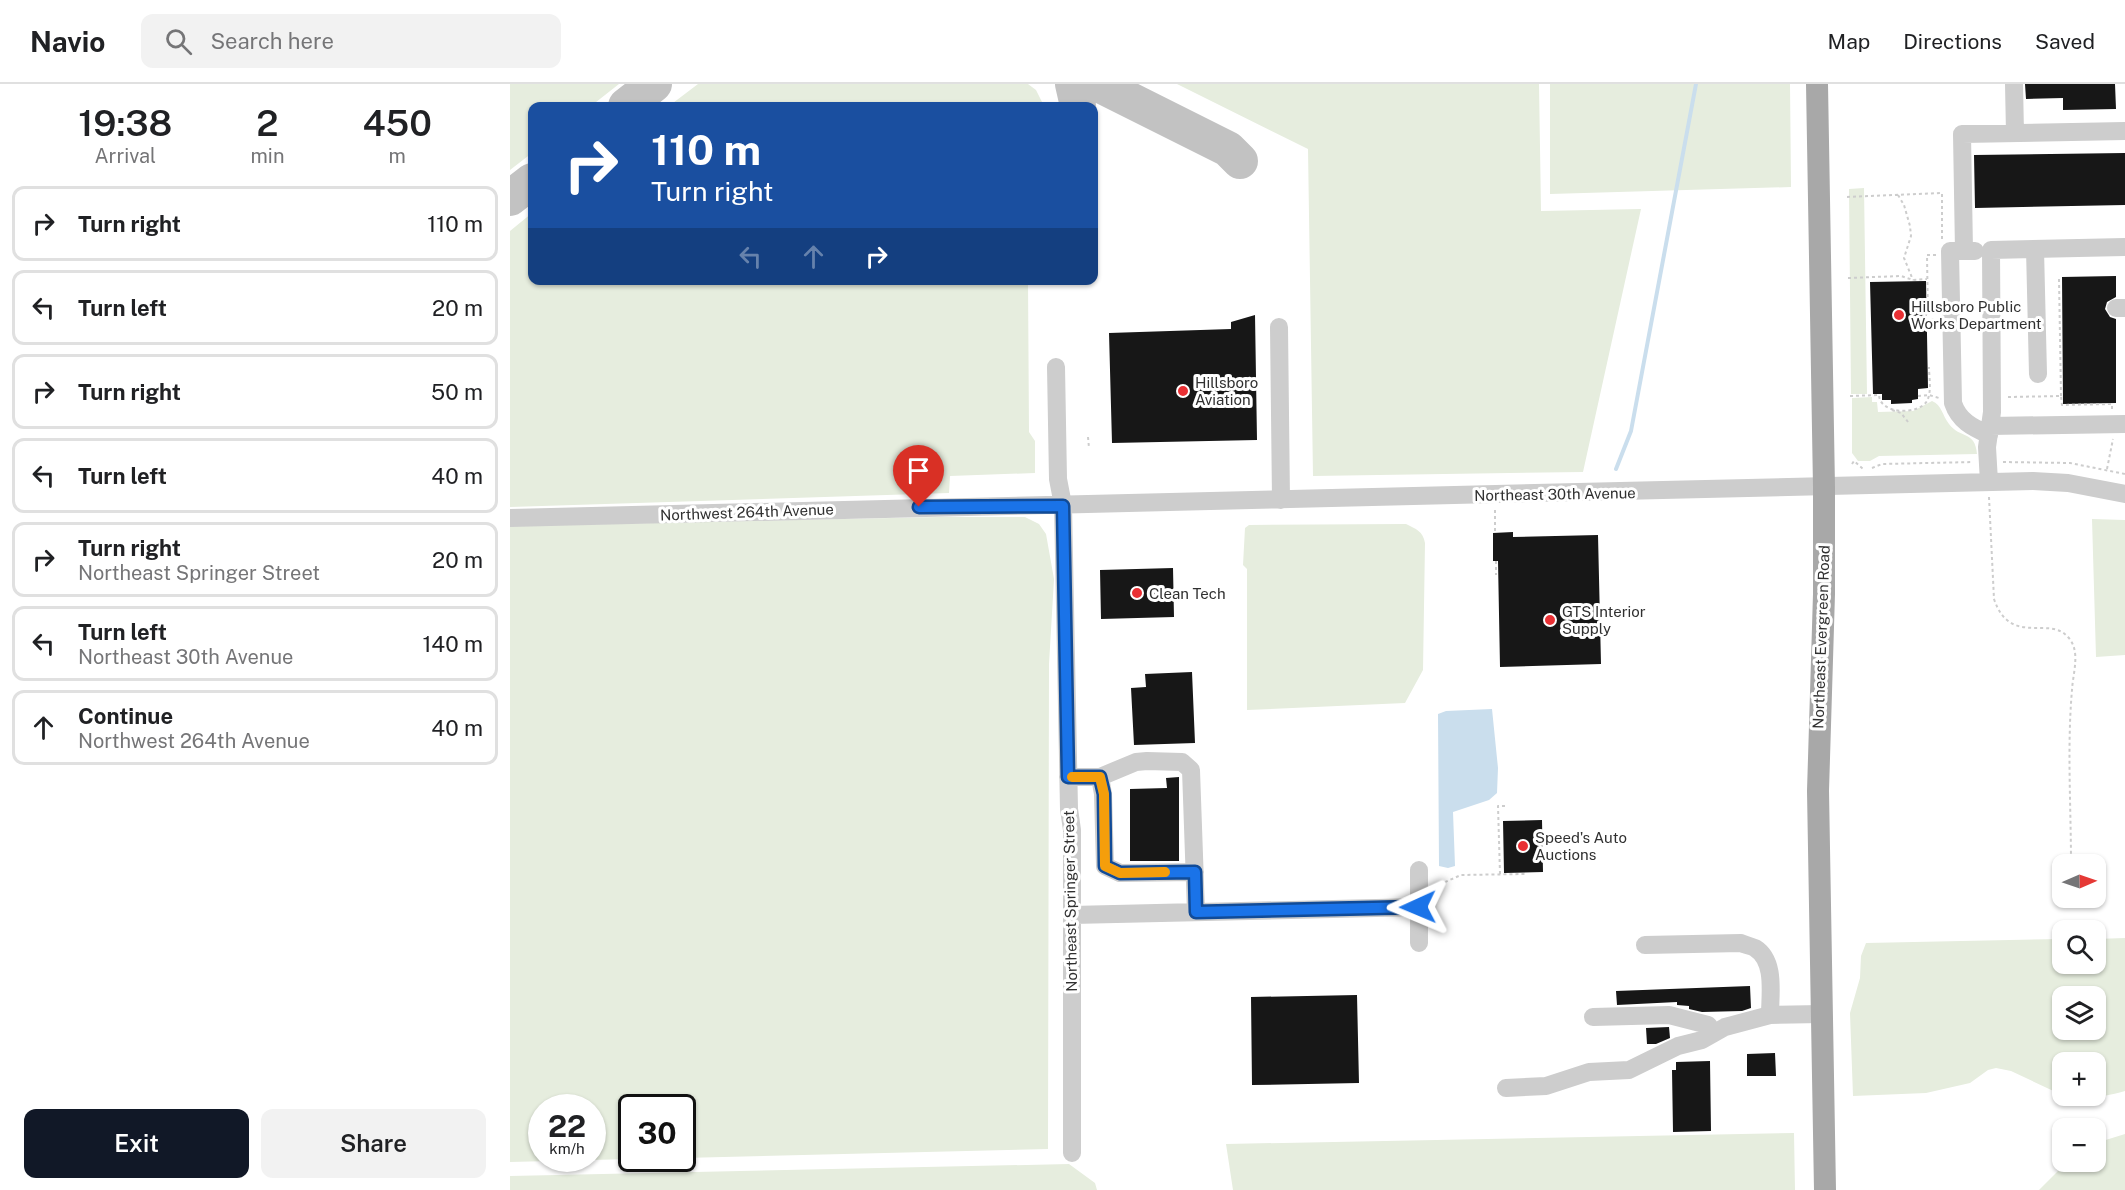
<!DOCTYPE html>
<meta charset="utf-8">
<style>
:root{--surface:#fff;--page:#f2f2f2;--text:#202124;--muted:#757577;--line:#e0e0e0;--accent:#111827}
body{margin:0;font-family:"Public Sans",sans-serif;background:var(--page);color:var(--text);height:100vh;display:flex;flex-direction:column;font-size:22px;white-space:nowrap}
*{box-sizing:border-box;margin:0}
p{font-size:20px;color:var(--muted)}
.icon{flex:none;width:33px;height:33px;fill:none;stroke:currentColor;stroke-width:2;stroke-linecap:round;stroke-linejoin:round}
.map{position:relative;flex:1;overflow:hidden}
.sheet{display:flex;flex-direction:column;background:var(--surface);width:510px}
.sheet>*{flex:none}
.hud{position:absolute;left:18px;top:18px;width:570px;height:183px;border-radius:12px;box-shadow:0 2px 4px #0004;background:#1a4fa0;color:#fff;overflow:hidden}
.needle{width:39px;rotate:88deg}
.buttons{position:absolute;left:1542px;top:770px;display:grid;gap:12px}
.buttons a{display:grid;place-items:center;width:54px;height:54px;border-radius:12px;background:var(--surface);box-shadow:0 2px 4px #0004;font-size:30px}
.speed{position:absolute;left:18px;top:1010px;display:flex;gap:12px;font-size:30px;font-weight:700;text-align:center}
.speed>*{display:grid;place-content:center;width:78px;height:78px;border-radius:50%;background:var(--surface);box-shadow:0 2px 4px #0004;line-height:1}
.speed small{font-size:15px;font-weight:400}
.speed .limit{border:3px solid #111;border-radius:9px;background:#fff;color:#111}
.pin{position:absolute;display:grid;place-items:center;width:51px;height:51px;color:#fff;margin:-62px -26px;border-radius:50% 50% 50% 0;rotate:-45deg;box-shadow:0 0 6px #0007}
.pin .icon{rotate:45deg}
.me{position:absolute;width:66px;margin:-33px;rotate:269deg;stroke-linejoin:round;filter:drop-shadow(0 0 4px #0008)}
.turn{display:flex;align-items:center;gap:21px;height:126px;padding:0 24px;font-size:27px}
.turn .icon{width:78px;height:78px;stroke-width:2.5}
.turn b{display:block;font-size:42px;line-height:51px}
.lanes{display:flex;align-items:center;height:57px;padding:0 24px;background:#0003;justify-content:center;gap:30px;direction:ltr}
.lanes .off{opacity:.35}
.eta{display:flex;justify-content:space-evenly;align-items:center;height:102px;text-align:center}
.eta b{font-size:36px;font-weight:600;line-height:42px}
.primary-button{display:flex;gap:12px;margin-top:auto;padding:12px 24px}
.primary-button a{flex:1;height:69px;border-radius:12px;background:var(--accent);color:#fff;font-size:24px;font-weight:600;line-height:69px;text-align:center}
.primary-button a+a{background:var(--page);color:var(--text)}
ul{padding:0;list-style:none}
li{display:flex;align-items:center;gap:18px;height:75px;margin:0 12px 9px;padding:0 12px;border:3px solid var(--line);border-radius:12px}
li div{flex:1}
li b{display:block;font-size:22px}
li em{font-style:normal}
header{display:flex;align-items:center;gap:36px;box-sizing:border-box;height:84px;padding:0 30px;background:var(--surface);border-bottom:2px solid var(--line)}
header strong{font-size:28px}
nav{display:flex;gap:33px;margin-inline-start:auto;font-size:21px}
.search{width:420px;height:54px;background:var(--page);display:flex;align-items:center;gap:15px;box-sizing:border-box;padding:0 21px;border-radius:12px;color:var(--muted);font-size:22px}
main{display:flex;flex:1;min-height:0}
.map>svg:first-child{display:block}
.green{fill:#e6edde;fill-rule:evenodd}
.water{fill:#cadeed}
.lines{fill:none;stroke-linecap:round;stroke-linejoin:round}
.stream{stroke:#cadeed;stroke-width:4}
.taxiway{stroke:#c2c2c2;stroke-width:36}
.building{fill:#171717}
.path{stroke:#cdcdcd;stroke-width:2;stroke-dasharray:3 3;stroke-linecap:butt}
.minor{stroke:#cdcdcd;stroke-width:18}
.major{stroke:#a8a8a8;stroke-width:22}
.route-casing{stroke:#114b97;stroke-width:15}
.route{stroke:#1a73e8;stroke-width:10}
.slow{stroke:#f59e0b;stroke-width:10}
.poi-dot{fill:#e93034;stroke:#fff;stroke-width:2}
.labels{text-anchor:middle;dominant-baseline:central;stroke-width:6;stroke-linejoin:round;paint-order:stroke}
.poi-label{font-size:15px;fill:#303030;stroke:#fff;text-anchor:start}
.street-label{font-size:15px;fill:#303030;stroke:#fff}
</style>
<header>
<strong>Navio</strong>
<div class="search"><svg class="icon" aria-label="search" viewBox="0 0 24 24"><circle cx="10" cy="10" r="6"/><path d="M15 15l6 6"/></svg>Search here</div>
<nav><a>Map</a><a>Directions</a><a>Saved</a></nav>
</header>
<main>
<section class="sheet">
<div class="eta">
<div><b>19:38</b><p>Arrival</p></div>
<div><b>2</b><p>min</p></div>
<div><b>450</b><p>m</p></div>
</div>
<ul>
<li><svg class="icon" aria-label="right" viewBox="0 0 24 24"><path d="M7 20v-9h11M14 6l5 5-5 5"/></svg><div><b>Turn right</b></div><em>110 m</em></li>
<li><svg class="icon" aria-label="left" viewBox="0 0 24 24"><path d="M17 20v-9H6M10 6l-5 5 5 5"/></svg><div><b>Turn left</b></div><em>20 m</em></li>
<li><svg class="icon" aria-label="right" viewBox="0 0 24 24"><path d="M7 20v-9h11M14 6l5 5-5 5"/></svg><div><b>Turn right</b></div><em>50 m</em></li>
<li><svg class="icon" aria-label="left" viewBox="0 0 24 24"><path d="M17 20v-9H6M10 6l-5 5 5 5"/></svg><div><b>Turn left</b></div><em>40 m</em></li>
<li><svg class="icon" aria-label="right" viewBox="0 0 24 24"><path d="M7 20v-9h11M14 6l5 5-5 5"/></svg><div><b>Turn right</b><p>Northeast Springer Street</p></div><em>20 m</em></li>
<li><svg class="icon" aria-label="left" viewBox="0 0 24 24"><path d="M17 20v-9H6M10 6l-5 5 5 5"/></svg><div><b>Turn left</b><p>Northeast 30th Avenue</p></div><em>140 m</em></li>
<li><svg class="icon" aria-label="ahead" viewBox="0 0 24 24"><path d="M12 20V5M6 11l6-6 6 6"/></svg><div><b>Continue</b><p>Northwest 264th Avenue</p></div><em>40 m</em></li>
</ul>
<div class="primary-button"><a>Exit</a><a>Share</a></div>
</section>
<div class="map">
<svg width="1615" height="1106" viewBox="0 0 1615 1106">
<rect width="100%" height="100%" fill="#fff"/>
<path class="green" d="M0 0H109L81 22H22V69L0 86Z
M188 0H518L526 6 534 22H159Z
M667 0H1029L1031 127 1131 125 1073 388 803 392 798 65Z
M1040 0H1280L1281 103 1040 110Z
M1354 104 1357 310H1341L1339 105Z
M22 129V196L518 197 519 348 525 357V389L440 392 439 409 0 423V147Z
M1362 313V318H1367L1368 328 1403 327 1422 317C1432 321 1432 331 1439 340 1450 355 1465 346 1467 370L1369 372 1360 377H1348L1342 369V314Z
M429 433H515L529 440 536 450 544 495 539 580 538 1065 173 1074 172 1023H122V1074H162L0 1078V442ZM32 1023H82V1074H32Z
M1582 435 1615 436V571L1586 573Z
M896 440C906 445 913 447 915 459L913 586 895 619 737 626V485L733 481 735 444 739 441Z
M1615 854V1007C1593 1013 1576 1016 1553 1011H1586V978H1552V1011L1501 987 1486 984 1478 986 1460 999 1416 1009 1343 1012 1340 929 1350 894 1351 872 1356 859 1552 855V879H1586V855ZM1552 912H1586V945H1552Z
M1284 1049 1285 1106H723L716 1060Z
M1615 1050V1106H1529L1558 1077H1586V1059Z
M559 1080 585 1099 587 1106H0V1092Z"/>
<path class="water" d="M982 625 988 684 987 709 979 716 943 728 945 782 938 784 929 782 928 630 936 627Z"/>
<g class="lines">
<path class="stream" d="M1106 385 1121 347 1186 0"/>
<path class="taxiway" d="M563 0 568 22
M588 0 718 65 730 77
M116 22 144 0
M0 114 22 97"/>
</g>
<path class="building" d="M1515 0H1605L1606 25 1553 26V14L1516 15Z
M1615 69V121L1465 124 1464 71Z
M1606 192V213L1597 218 1595 225 1600 233 1606 235V319L1553 320 1552 193Z
M1416 197 1418 304 1408 305V315L1402 316V319L1381 320V316H1372V310H1363L1360 198Z
M745 231 747 356 602 359 599 249 721 245V238Z
M1003 448V453L1088 451 1091 580 990 583 988 477H983V449Z
M663 484 664 533 591 535 590 486Z
M682 588 685 659 624 661 621 604 636 603 635 590Z
M669 693V777H620V705L657 704 656 694Z
M1032 736 1033 788 994 789 993 737Z
M1240 902 1241 924 1232 927 1192 928 1179 925V922L1167 921V918L1107 921 1106 907Z
M847 911 849 999 742 1001 741 913Z
M1159 943 1160 954 1146 960H1137L1136 944Z
M1265 969 1266 992H1237V970Z
M1200 977 1201 1047 1163 1048 1162 986H1166V978Z"/>
<g class="lines">
<path class="path" d="M1388 111 1394 121 1400 142 1401 152 1394 174 1403 196
M1337 113 1432 109V155
M1426 171H1417L1418 236 1426 235
M1338 194 1391 192 1403 196 1417 195
M1549 195 1551 312
M1340 312 1369 311C1370 331 1409 331 1417 317 1422 307 1419 293 1419 283
M1408 312 1419 311 1429 314
M1498 313 1551 312 1552 321 1602 320V325
M1382 326 1391 329 1398 338
M578 353 579 364
M1493 378 1560 379 1615 390
M1342 380 1344 377 1353 385
M1362 384 1372 380 1463 378
M1597 385 1603 355
M1479 413 1484 515C1500 563 1539 531 1558 553 1571 567 1563 588 1562 606 1557 663 1561 722 1561 780
M985 426V449
M986 477V491
M990 790 988 722H995
M924 803 951 791 1015 790"/>
<path class="minor" d="M1504 0 1505 49
M1525 165 1528 290
M1454 167 1452 50 1615 47
M1465 167H1440L1443 319C1449 337 1462 343 1479 351
M1606 224H1615
M769 243 771 416
M546 283 548 395 553 421 559 725 562 746V1069
M1480 342 1615 340
M1479 398 1477 363 1482 328 1481 166 1615 163
M0 434 1523 397 1558 399 1615 410
M558 693H590L626 678 637 677 672 678 681 686 686 828
M590 693 593 710 595 782 610 789 685 788
M909 786V859
M562 831 908 823
M1135 861 1231 859C1235 861 1241 862 1245 864 1266 877 1260 910 1260 931
M1083 933 1159 931 1198 941 1204 949
M996 1004 1036 1002 1079 988 1119 986 1168 962 1192 956 1215 943 1260 931 1312 930"/>
<path class="major" d="M1307 0 1314 403V510L1308 707 1315 1106"/>
</g>
<g class="lines">
<defs>
<path id="route" d="M409 423 553 422 558 693H590L594 710 595 782 610 789 685 788 686 828 908 823"/>
</defs>
<use href="#route" class="route-casing"/>
<use href="#route" class="route"/>
<path class="slow" d="M562 693H590L594 710 595 782 610 789 655 788"/>
</g>
<g class="poi-dot">
<circle cx="1389" cy="231" r="6"/>
<circle cx="673" cy="307" r="6"/>
<circle cx="627" cy="509" r="6"/>
<circle cx="1040" cy="536" r="6"/>
<circle cx="1013" cy="762" r="6"/>
</g>
<g class="labels">
<g class="poi-label">
<text x="1401" y="222">Hillsboro Public<tspan x="1401" dy="17">Works Department</tspan></text>
<text x="685" y="298">Hillsboro<tspan x="685" dy="17">Aviation</tspan></text>
<text x="639" y="509">Clean Tech</text>
<text x="1052" y="527">GTS Interior<tspan x="1052" dy="17">Supply</tspan></text>
<text x="1025" y="753">Speed's Auto<tspan x="1025" dy="17">Auctions</tspan></text>
</g>
<g class="street-label">
<text transform="translate(1045 410) rotate(-1)">Northeast 30th Avenue</text>
<text transform="translate(237 428) rotate(-2)">Northwest 264th Avenue</text>
<text transform="translate(1311 553) rotate(-88)">Northeast Evergreen Road</text>
<text transform="translate(560 817) rotate(-91)">Northeast Springer Street</text>
</g>
</g>
</svg>
<div class="buttons">
<a><svg class="needle" viewBox="-14 -14 28 28"><path d="M0-13l5 13h-10z" fill="#e53935"/><path d="M0 13l5-13h-10z" fill="#757577"/></svg></a>
<a><svg class="icon" aria-label="search" viewBox="0 0 24 24"><circle cx="10" cy="10" r="6"/><path d="M15 15l6 6"/></svg></a>
<a><svg class="icon" aria-label="layers" viewBox="0 0 24 24"><path d="M12 4l9 5-9 5-9-5zM3 14l9 5 9-5"/></svg></a>
<a>+</a>
<a>−</a>
</div>
<div class="speed"><div>22<small>km/h</small></div><div class="limit">30</div></div>
<div class="pin" style="left:409px;top:423px;background:#d93025"><svg class="icon" aria-label="arrive" viewBox="0 0 24 24"><path d="M6 21V4h12l-3 4 3 4H6"/></svg></div>
<svg class="me" style="left:908px;top:823px" viewBox="-20 -20 40 40"><path d="M0-17L14 15 0 8-14 15z" fill="#1a73e8" stroke="#fff" stroke-width="4"/></svg>
<div class="hud">
<div class="turn"><svg class="icon" aria-label="right" viewBox="0 0 24 24"><path d="M7 20v-9h11M14 6l5 5-5 5"/></svg><div><b>110 m</b>Turn right</div></div>
<div class="lanes"><svg class="icon off" aria-label="left" viewBox="0 0 24 24"><path d="M17 20v-9H6M10 6l-5 5 5 5"/></svg><svg class="icon off" aria-label="ahead" viewBox="0 0 24 24"><path d="M12 20V5M6 11l6-6 6 6"/></svg><svg class="icon" aria-label="right" viewBox="0 0 24 24"><path d="M7 20v-9h11M14 6l5 5-5 5"/></svg></div>
</div>
</div>
</main>
